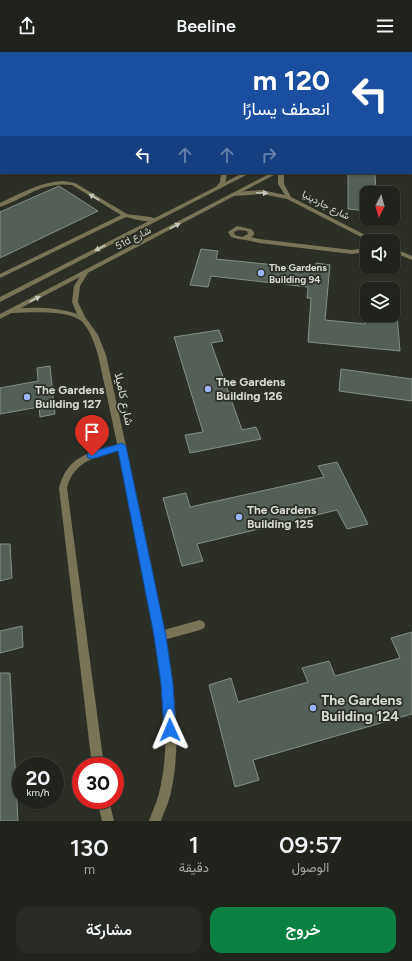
<!DOCTYPE html>
<html lang="ar">
<meta charset="utf-8">
<style>
:root{--surface:#20231c;--page:#282b25;--text:#f1f3f6;--muted:#a2a4a3;--line:#3d403b;--accent:#0b8043}
body{margin:0;font-family:Figtree,Vazirmatn,sans-serif;background:var(--page);color:var(--text);direction:rtl;height:100vh;display:flex;flex-direction:column;font-size:15px;white-space:nowrap}
*{box-sizing:border-box;margin:0}
p{font-size:13px;color:var(--muted)}
.icon{flex:none;width:22px;height:22px;fill:none;stroke:currentColor;stroke-width:2;stroke-linecap:round;stroke-linejoin:round}
.map{position:relative;height:769px;overflow:hidden;direction:ltr}
.side{display:flex;flex-direction:column;background:var(--surface);flex:1}
.side>*{flex:none}
.hud{position:absolute;left:0px;top:0px;width:412px;height:122px;box-shadow:0 1px 3px #0004,0 0 0 1px var(--line);direction:rtl;background:#1a4fa0;color:#fff;overflow:hidden}
.needle{width:26px;rotate:186deg}
.fabs{position:absolute;left:360px;top:134px;display:grid;gap:8px}
.fabs a{display:grid;place-items:center;width:40px;height:40px;border-radius:8px;background:var(--surface);box-shadow:0 1px 3px #0004,0 0 0 1px var(--line);font-size:20px}
.speed{position:absolute;left:12px;top:705px;display:flex;gap:8px;font-size:20px;font-weight:700;text-align:center}
.speed>*{display:grid;place-content:center;width:52px;height:52px;border-radius:50%;background:var(--surface);box-shadow:0 1px 3px #0004,0 0 0 1px var(--line);line-height:1}
.speed small{font-size:10px;font-weight:400}
.speed .limit{border:6px solid #d22;background:#fff;color:#111}
.pin{position:absolute;display:grid;place-items:center;width:34px;height:34px;color:#fff;margin:-41px -17px;border-radius:50% 50% 50% 0;rotate:-45deg;box-shadow:0 0 4px #0007}
.pin .icon{rotate:45deg}
.me{position:absolute;width:44px;margin:-22px;rotate:359deg;stroke-linejoin:round;filter:drop-shadow(0 0 3px #0008)}
.turn{display:flex;align-items:center;gap:14px;height:84px;padding:0 16px;font-size:18px}
.turn .icon{width:52px;height:52px;stroke-width:2.5}
.turn b{display:block;font-size:28px;line-height:34px}
.lanes{display:flex;align-items:center;height:38px;padding:0 16px;background:#0003;justify-content:center;gap:20px;direction:ltr}
.lanes .off{opacity:.35}
.eta{display:flex;justify-content:space-evenly;align-items:center;height:68px;text-align:center}
.eta b{font-size:24px;font-weight:600;line-height:28px}
.button{display:flex;gap:8px;margin-top:auto;padding:8px 16px}
.button a{flex:1;height:46px;border-radius:12px;background:var(--accent);color:#fff;font-size:16px;font-weight:600;line-height:46px;text-align:center}
.button a+a{background:var(--page);color:var(--text)}
header{display:flex;justify-content:space-between;align-items:center;height:52px;padding:0 16px;background:var(--surface);font-size:18px;font-weight:600}
.map>svg:first-child{display:block}
.building{fill:#545f57;stroke:#838f87}
.lines{fill:none;stroke-linecap:round;stroke-linejoin:round}
.service{fill:#797458;fill-rule:evenodd}
.minor{fill:#797458;fill-rule:evenodd}
.tertiary{fill:#797458;fill-rule:evenodd}
.oneway{fill:#c4c6ba}
.route{fill:#1a73e8;stroke:#114b97}
.poi-dot{fill:#9eb4fd;stroke:#2b2f25;stroke-width:1.5}
.labels{text-anchor:middle;dominant-baseline:central;stroke-width:3.5;stroke-linejoin:round;paint-order:stroke}
.far-street-label{font-size:10px;fill:#d7dad3;stroke:#2b2f25}
.far-poi-label{font-size:10px;font-weight:bold;fill:#d7dad3;stroke:#2b2f25;text-anchor:start}
.poi-label{font-size:12px;font-weight:bold;fill:#d7dad3;stroke:#2b2f25;text-anchor:start}
.street-label{font-size:12px;fill:#d7dad3;stroke:#2b2f25}
.near-poi-label{font-size:14px;font-weight:bold;fill:#d7dad3;stroke:#2b2f25;text-anchor:start}
</style>
<header><svg class="icon" aria-label="menu" viewBox="0 0 24 24"><path d="M4 6h16M4 12h16M4 18h16"/></svg>Beeline<svg class="icon" aria-label="share" viewBox="0 0 24 24"><path d="M12 15V3M7 8l5-5 5 5M5 13v7h14v-7"/></svg></header>
<div class="map">
<svg width="412" height="769" viewBox="0 0 412 769">
<rect width="100%" height="100%" fill="#2b2f25"/>
<path class="building" d="M348 121H375L376 141H367V159L348 157Z
M59 134 98 159 0 206V160Z
M201 197 218 199 216 207 315 217 316 211 330 213 325 268 365 272V263H397L400 299 308 290 311 246H307L308 235 211 224 208 235 190 233Z
M219 278 223 289 211 291 242 378 256 375 261 387 190 401 185 383 203 380 174 285Z
M50 314 55 362 40 365 39 355 0 362V336L38 329 37 316Z
M341 317 412 327V349L339 339Z
M337 410 368 472 347 477 337 458 197 492 203 509 182 514 163 446 186 441 190 455 324 425 318 414Z
M0 492H10L12 526 0 529Z
M22 574 23 595 0 601V579Z
M412 580V662L253 708 259 728 235 735 209 633 231 626 238 650 308 630 302 616 329 609 335 624 400 606 391 586Z
M0 621H10L18 769H0Z"/>
<g class="lines">
<path class="service" d="M0 59H1V61H0Z
M411 92H412V103L411 102Z
M63 129 75 131 127 162C136 164 150 163 158 168 151 172 133 167 126 165L0 226V222L121 163 72 133C42 129 26 146 0 155V151C21 141 40 130 63 129Z
M237 174 251 177 254 180V183L251 185 259 187 352 198 367 196V200L352 202 259 191C249 188 241 188 231 185L228 180ZM238 178 247 179 248 182 242 185 235 183 234 180Z
M122 391 125 392 126 394 125 396C100 404 74 407 67 436L104 714H92L59 436C67 403 93 399 122 391Z
M200 568 204 570 205 573 204 576 200 578 160 589 156 587 155 584 156 581 160 579Z
M97 748H109L114 769H102Z"/>
<path class="minor" d="M10 0H15L16 1H11Z
M0 1H2L1 3H0Z
M221 121H227C226 127 226 134 219 137L216 135 220 130Z
M278 121H284V132L291 145 377 189H369L287 147 262 142 234 144 231 142 234 140 262 138 285 143 278 132Z
M393 196 412 204V208L393 200Z
M85 219 88 221 80 234 78 250 85 265 98 283 106 303C121 371 136 439 150 507 164 579 187 668 171 740 169 750 164 760 161 769H149C152 760 157 750 159 741 177 668 154 579 140 507 127 439 113 371 98 303 95 292 89 275 80 268 67 258 28 260 12 261L9 259 12 257C34 255 55 255 77 262L72 250 74 234 83 220Z"/>
<path class="tertiary" d="M411 47H412V49H411Z
M411 57H412V59H411Z
M243 121H250L0 250V245Z
M271 121H278L0 267V262Z"/>
</g>
<defs><path id="oneway-solid" d="M-6-.8H1V-3.2L6.5 0L1 3.2V.8H-6Z"/></defs>
<g class="oneway">
<use href="#oneway-solid" transform="translate(262 141) rotate(2)"/>
<use href="#oneway-solid" transform="translate(94 145) rotate(-149)"/>
<use href="#oneway-solid" transform="translate(175 174) rotate(-28)"/>
<use href="#oneway-solid" transform="translate(100 196) rotate(153)"/>
<use href="#oneway-solid" transform="translate(35 247) rotate(-27)"/>
</g>
<path class="route" d="M122 391 126 394 166 584 173 632 176 678 175 682 170 684 166 682 164 678 161 632 154 584 118 399 92 407 88 406 87 404 88 401Z"/>
<g class="poi-dot">
<circle cx="261" cy="221" r="4"/>
<circle cx="208" cy="337" r="4"/>
<circle cx="27" cy="345" r="4"/>
<circle cx="239" cy="465" r="4"/>
<circle cx="313" cy="656" r="4"/>
</g>
<g class="labels">
<g class="far-street-label">
<text transform="translate(326 153) rotate(27)">شارع جاردينيا</text>
<text transform="translate(133 186) rotate(-27)">51d شارع</text>
</g>
<g class="far-poi-label">
<text x="269" y="215">The Gardens<tspan x="269" dy="12">Building 94</tspan></text>
</g>
<g class="poi-label">
<text x="216" y="330">The Gardens<tspan x="216" dy="14">Building 126</tspan></text>
<text x="35" y="338">The Gardens<tspan x="35" dy="14">Building 127</tspan></text>
<text x="247" y="458">The Gardens<tspan x="247" dy="14">Building 125</tspan></text>
</g>
<g class="street-label">
<text transform="translate(124 347) rotate(78)">شارع كاميلا</text>
</g>
<g class="near-poi-label">
<text x="321" y="648">The Gardens<tspan x="321" dy="16">Building 124</tspan></text>
</g>
</g>
</svg>
<div class="fabs">
<a><svg class="needle" viewBox="-14 -14 28 28"><path d="M0-13l5 13h-10z" fill="#e53935"/><path d="M0 13l5-13h-10z" fill="#a2a4a3"/></svg></a>
<a><svg class="icon" aria-label="sound" viewBox="0 0 24 24"><path d="M4 9h4l5-4v14l-5-4H4zM17 9q2 3 0 6"/></svg></a>
<a><svg class="icon" aria-label="layers" viewBox="0 0 24 24"><path d="M12 4l9 5-9 5-9-5zM3 14l9 5 9-5"/></svg></a>
</div>
<div class="speed"><div>20<small>km/h</small></div><div class="limit">30</div></div>
<div class="pin" style="left:92px;top:404px;background:#d93025"><svg class="icon" aria-label="arrive" viewBox="0 0 24 24"><path d="M6 21V4h12l-3 4 3 4H6"/></svg></div>
<svg class="me" style="left:170px;top:678px" viewBox="-20 -20 40 40"><path d="M0-17L14 15 0 8-14 15z" fill="#1a73e8" stroke="#fff" stroke-width="4"/></svg>
<div class="hud">
<div class="turn"><svg class="icon" aria-label="left" viewBox="0 0 24 24"><path d="M17 20v-9H6M10 6l-5 5 5 5"/></svg><div><b>120 m</b>انعطف يسارًا</div></div>
<div class="lanes"><svg class="icon" aria-label="left" viewBox="0 0 24 24"><path d="M17 20v-9H6M10 6l-5 5 5 5"/></svg><svg class="icon off" aria-label="ahead" viewBox="0 0 24 24"><path d="M12 20V5M6 11l6-6 6 6"/></svg><svg class="icon off" aria-label="ahead" viewBox="0 0 24 24"><path d="M12 20V5M6 11l6-6 6 6"/></svg><svg class="icon off" aria-label="right" viewBox="0 0 24 24"><path d="M7 20v-9h11M14 6l5 5-5 5"/></svg></div>
</div>
</div>
<section class="side">
<div class="eta">
<div><b>09:57</b><p>الوصول</p></div>
<div><b>1</b><p>دقيقة</p></div>
<div><b>130</b><p>m</p></div>
</div>
<div class="button"><a>خروج</a><a>مشاركة</a></div>
</section>
